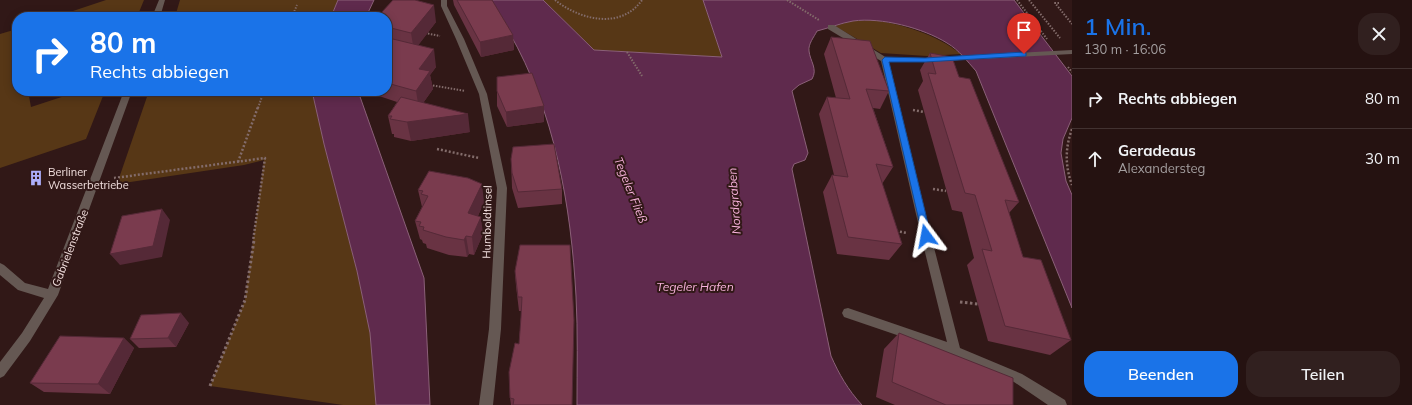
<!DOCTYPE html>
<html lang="de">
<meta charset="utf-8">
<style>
:root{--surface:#251211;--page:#31201f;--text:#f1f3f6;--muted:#a39e9f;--line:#423231;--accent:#1a73e8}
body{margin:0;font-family:Mulish,sans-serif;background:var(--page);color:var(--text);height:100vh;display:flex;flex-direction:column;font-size:15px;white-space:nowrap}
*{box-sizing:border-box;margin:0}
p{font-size:13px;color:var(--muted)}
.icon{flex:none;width:22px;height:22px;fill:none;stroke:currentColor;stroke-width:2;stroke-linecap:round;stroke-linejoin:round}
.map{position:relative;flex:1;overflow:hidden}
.panel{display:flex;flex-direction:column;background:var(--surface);width:340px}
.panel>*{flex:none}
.banner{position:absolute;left:12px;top:12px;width:380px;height:84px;border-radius:16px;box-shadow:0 2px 10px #0003,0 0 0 1px var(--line);background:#1a73e8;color:#fff;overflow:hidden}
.pin{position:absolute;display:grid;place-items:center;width:34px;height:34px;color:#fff;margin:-41px -17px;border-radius:50% 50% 50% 0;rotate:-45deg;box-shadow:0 0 4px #0007}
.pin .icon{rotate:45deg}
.me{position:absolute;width:44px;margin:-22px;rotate:347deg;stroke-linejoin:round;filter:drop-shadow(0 0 3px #0008)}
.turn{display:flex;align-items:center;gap:14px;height:84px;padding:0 12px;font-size:18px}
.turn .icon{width:52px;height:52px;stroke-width:2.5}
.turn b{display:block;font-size:28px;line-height:34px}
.round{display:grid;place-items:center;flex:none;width:42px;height:42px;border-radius:16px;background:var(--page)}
.overview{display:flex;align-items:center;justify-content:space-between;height:68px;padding:0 12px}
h1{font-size:24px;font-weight:600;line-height:30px;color:var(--accent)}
.primary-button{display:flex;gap:8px;margin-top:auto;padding:8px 12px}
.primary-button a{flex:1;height:46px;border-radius:16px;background:var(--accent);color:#fff;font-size:16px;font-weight:600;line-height:46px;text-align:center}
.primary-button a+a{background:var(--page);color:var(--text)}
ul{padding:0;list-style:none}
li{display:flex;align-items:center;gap:12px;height:60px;padding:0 12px;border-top:1px solid var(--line)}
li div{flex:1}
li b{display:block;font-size:15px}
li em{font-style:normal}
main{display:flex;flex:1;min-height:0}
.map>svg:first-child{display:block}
.green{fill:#573716}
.water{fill:#5f2a4d;stroke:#8b6078}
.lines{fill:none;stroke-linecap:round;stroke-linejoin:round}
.path-far2{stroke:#836c6b;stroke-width:2;stroke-dasharray:1.5 1.5;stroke-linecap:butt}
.path-far1{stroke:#836c6b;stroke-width:2.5;stroke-dasharray:2 2;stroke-linecap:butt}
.path{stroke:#836c6b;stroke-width:3;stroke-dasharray:2.5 2.5;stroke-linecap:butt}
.lane{fill:#655853;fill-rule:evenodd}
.street{fill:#655853;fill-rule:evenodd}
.wall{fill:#693343}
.shaded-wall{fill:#552937}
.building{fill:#7a3b4e;stroke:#552937}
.route{fill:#1a73e8;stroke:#114b97}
.labels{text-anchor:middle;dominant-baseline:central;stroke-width:4;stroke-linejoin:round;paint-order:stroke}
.poi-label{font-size:11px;fill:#f2dfde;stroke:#311817;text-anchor:start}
.street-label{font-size:11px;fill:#f2dfde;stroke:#311817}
.water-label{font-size:12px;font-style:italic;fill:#f7b2db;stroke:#311817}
</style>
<main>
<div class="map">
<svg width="1072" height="405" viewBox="0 0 1072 405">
<rect width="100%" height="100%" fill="#311817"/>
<path class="green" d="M106 0H144L137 17H55Z
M180 0H338L331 17H175Z
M543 0H703L722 57 594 50Z
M873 20C905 25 935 34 961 54L927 56 881 53 835 26 852 21Z
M17 29V91H28L31 107 80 91H105L86 139 0 168V34Z
M149 91H312L324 144 357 271 370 333 376 405H343L210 386 245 300 264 160 244 165 117 184Z"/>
<path class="water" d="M338 0H374L366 17H331Z
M486 0H543L594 50 722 57 703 0H1014L1072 76V118L1063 139 1061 153 1066 181 1072 195V308L976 71C967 61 959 50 947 43 923 28 881 17 853 21 841 23 829 28 817 31 814 37 808 44 809 51 810 61 818 69 812 79L799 85 792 91 808 153 805 160 794 164 792 169 831 356C839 374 848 390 862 405H577C577 369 578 332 576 296 571 206 555 112 509 32 503 21 494 11 486 0Z
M312 91H358L424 278 430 405H376L370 333 357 271 324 144Z"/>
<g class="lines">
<path class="path-far2" d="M555 0C580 20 621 30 642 0
M787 0 819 20
M1017 0 1047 39
M1029 0 1060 38
M1059 3H1055L1072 24
M292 17 297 5
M425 33 440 36
M627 52 642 76
M1068 67 1072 72
M430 85 465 91
M258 108 264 91"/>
<path class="path-far1" d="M913 110 924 112
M1072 129C1065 148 1065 166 1072 185
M437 149 479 158
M238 162 258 107
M114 178 265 158 253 241
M933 189 946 191
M896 231 907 233"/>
<path class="path" d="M960 302 978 304
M210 386 245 300 254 240"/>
<path class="lane" d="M441 0H447V6L464 39 487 94 507 188 501 329 493 405H479L489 329 497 188 479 94 456 39 441 6Z
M828 25H834L887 58H925L1072 50V54L925 62H889L931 236 960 348 1022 374 1065 400 1067 405H1048L1014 382 935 348 844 317 842 313 844 309 848 308 947 342 921 236 881 61 828 29Z"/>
<path class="street" d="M159 0H165L160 17H152Z
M124 91H132L58 295 30 341 4 376 0 378V362L22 333 44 298 18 290 0 275V263L4 265 25 283 48 289Z"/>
</g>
<path class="wall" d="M453 0H492L513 35 514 50 481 57 454 5Z
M381 13 436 22 418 45 436 67 430 75 433 89 423 103 470 132 411 141 394 137V134H392L388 116 397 102 379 96 377 91H387V46L389 44H387V17L382 15Z
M831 37 889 91 880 109 873 108 893 167 882 184 902 244 889 260 837 254 823 192 832 175H834L819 114 827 97 836 98 824 54Z
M930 53 959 77 1019 202 1009 213 1023 257 1071 340 1050 355 988 341 967 265 974 258 962 212 952 210 918 90 923 81 920 70Z
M497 91 544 106V122L507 127 497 106Z
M511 159 562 189V204L518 208 512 188Z
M418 190 484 202 478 216 483 234 474 255 469 254 467 257 449 255 427 248 426 244 423 243 422 240 420 239 415 221 422 207Z
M515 271 572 405H511L510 398 519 344 521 317V311H519L516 286Z
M189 323 176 347 139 348 130 339Z
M899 333 1013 405H895L876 397 884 349Z
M124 338 134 348 110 394 44 392 30 383Z"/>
<path class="shaded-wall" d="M434 5 436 22 414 51 411 33Z
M513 35 514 50 481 57 480 42Z
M434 49 436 67 430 75 433 89 419 109 416 91 419 69Z
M544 106V122L507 127 506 112Z
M468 114 470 132 411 141 407 122Z
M482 184 484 202 471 231 468 213Z
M162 209 170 220 162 257 120 265 110 254Z
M481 217 483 234 474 255 472 237Z
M466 236 469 254 467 257 464 240Z
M181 313 189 323 176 347 168 338Z
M124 338 134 348 110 394 98 384Z"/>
<path class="building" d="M393 0H415L434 5 411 33 387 27V17H380L383 13H381Z
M457 0H492L513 35 480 42Z
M831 37 870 41 889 91 866 89 893 167 876 164 902 244 848 237 832 175 848 177 827 97 850 99Z
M393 39 434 49 419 69 430 71 416 91 387 83V46Z
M930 53 952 57 959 77 970 79 1019 202 1005 200 1023 257 1041 260 1071 340 1005 326 982 249 992 251 975 195 965 193 928 73 936 74Z
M532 73 544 106 506 112 497 91V77Z
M401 97 468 114 407 122 390 119 392 116H388Z
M554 144 562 189 518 192 512 173 511 159 513 147Z
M429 171 468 178 482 184 468 213 481 217 472 237 466 236 464 240 446 237 423 230 424 227 419 226 421 222 415 221 428 196 421 194 423 191 418 190Z
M162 209 153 246 110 254 122 216Z
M520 245H570L574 320 572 405H513L514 399 510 398 509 372 515 343 519 344 521 317 522 297H518L515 271Z
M181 313 168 338 130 339 141 315Z
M899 333 1013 378V405H946L892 382Z
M60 336 124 338 98 384 30 383Z"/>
<path class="route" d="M1024 52 1026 53V56L925 62H889L931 236 929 238H923L882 60 885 57 925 58Z"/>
<defs>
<symbol id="building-bare" viewBox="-9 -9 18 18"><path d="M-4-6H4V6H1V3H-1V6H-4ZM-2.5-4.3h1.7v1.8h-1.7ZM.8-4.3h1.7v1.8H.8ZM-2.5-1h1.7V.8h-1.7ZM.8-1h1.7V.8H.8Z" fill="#adaffb" stroke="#311817" stroke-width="2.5" paint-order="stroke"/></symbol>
</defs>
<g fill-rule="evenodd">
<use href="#building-bare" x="25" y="167" width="22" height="22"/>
</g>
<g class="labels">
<g class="poi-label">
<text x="48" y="172">Berliner<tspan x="48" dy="13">Wasserbetriebe</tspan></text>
</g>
<g class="street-label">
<text transform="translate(487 222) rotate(-89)">Humboldtinsel</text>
<text transform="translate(70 248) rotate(-69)">Gabrielenstraße</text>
</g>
<g class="water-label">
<text transform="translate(631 190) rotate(68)">Tegeler Fließ</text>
<text transform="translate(734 201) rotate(-94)">Nordgraben</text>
<text x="695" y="286">Tegeler Hafen</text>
</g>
</g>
</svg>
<div class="pin" style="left:1024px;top:54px;background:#d93025"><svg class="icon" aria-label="arrive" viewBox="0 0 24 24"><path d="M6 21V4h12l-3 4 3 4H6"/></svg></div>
<svg class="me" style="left:926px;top:236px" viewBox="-20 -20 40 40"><path d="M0-17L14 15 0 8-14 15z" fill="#1a73e8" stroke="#fff" stroke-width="4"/></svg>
<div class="banner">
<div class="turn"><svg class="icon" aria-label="right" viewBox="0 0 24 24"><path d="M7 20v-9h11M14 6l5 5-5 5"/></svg><div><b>80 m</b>Rechts abbiegen</div></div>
</div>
</div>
<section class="panel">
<div class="overview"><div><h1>1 Min.</h1><p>130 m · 16:06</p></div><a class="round"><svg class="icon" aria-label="close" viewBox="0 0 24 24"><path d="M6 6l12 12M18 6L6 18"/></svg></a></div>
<ul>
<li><svg class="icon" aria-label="right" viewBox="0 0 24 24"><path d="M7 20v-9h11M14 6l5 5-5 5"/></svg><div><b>Rechts abbiegen</b></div><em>80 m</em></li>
<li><svg class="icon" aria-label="ahead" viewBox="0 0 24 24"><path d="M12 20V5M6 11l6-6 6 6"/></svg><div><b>Geradeaus</b><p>Alexandersteg</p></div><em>30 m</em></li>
</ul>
<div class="primary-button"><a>Beenden</a><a>Teilen</a></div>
</section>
</main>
